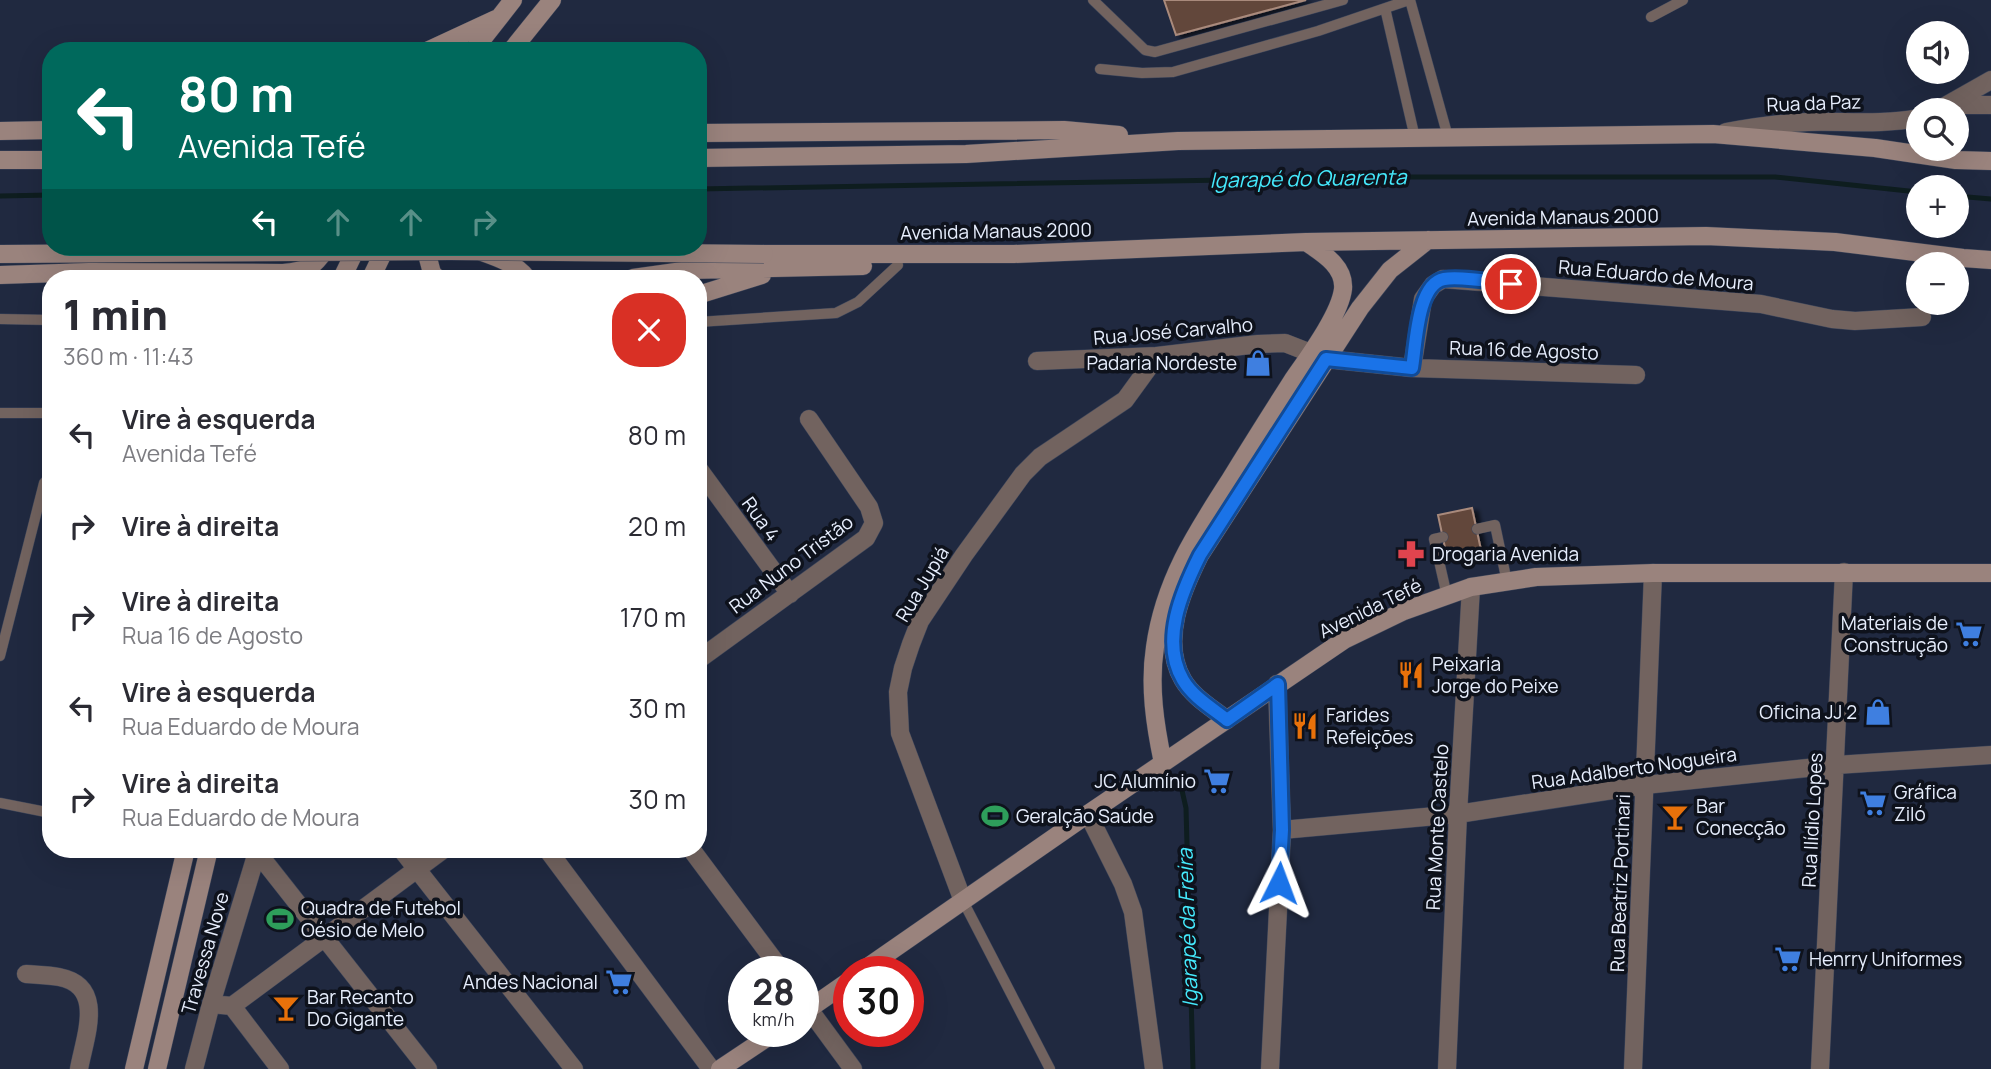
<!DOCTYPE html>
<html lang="pt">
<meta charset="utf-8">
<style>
:root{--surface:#fff;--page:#f7f7f7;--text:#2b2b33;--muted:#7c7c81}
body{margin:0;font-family:Manrope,sans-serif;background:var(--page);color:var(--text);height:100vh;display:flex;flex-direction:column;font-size:26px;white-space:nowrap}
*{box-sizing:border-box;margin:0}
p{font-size:23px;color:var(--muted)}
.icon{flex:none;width:38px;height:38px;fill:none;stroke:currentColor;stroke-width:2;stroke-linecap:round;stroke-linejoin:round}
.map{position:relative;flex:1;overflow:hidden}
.details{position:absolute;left:42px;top:270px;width:665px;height:588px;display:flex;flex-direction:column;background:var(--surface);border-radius:28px;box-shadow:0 7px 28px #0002}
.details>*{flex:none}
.banner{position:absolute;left:42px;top:42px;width:665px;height:214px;border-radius:28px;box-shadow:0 7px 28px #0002;background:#00695c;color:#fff;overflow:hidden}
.tools{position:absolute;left:1906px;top:21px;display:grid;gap:14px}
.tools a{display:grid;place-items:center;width:63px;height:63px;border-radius:50%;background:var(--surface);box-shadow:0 7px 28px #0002;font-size:35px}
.speed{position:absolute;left:728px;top:956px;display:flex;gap:14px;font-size:35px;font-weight:700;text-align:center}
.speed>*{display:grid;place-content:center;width:91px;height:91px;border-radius:50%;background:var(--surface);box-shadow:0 7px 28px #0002;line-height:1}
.speed small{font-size:18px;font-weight:400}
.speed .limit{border:10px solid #d22;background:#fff;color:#111}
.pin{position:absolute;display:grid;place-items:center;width:60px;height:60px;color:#fff;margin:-30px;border:4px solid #fff;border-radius:50%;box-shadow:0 2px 7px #0007}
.me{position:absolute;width:77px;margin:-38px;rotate:3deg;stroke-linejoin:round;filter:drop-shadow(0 0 5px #0008)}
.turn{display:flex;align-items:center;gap:24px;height:147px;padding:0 21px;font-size:32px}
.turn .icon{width:91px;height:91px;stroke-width:2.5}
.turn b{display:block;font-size:49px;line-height:60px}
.lanes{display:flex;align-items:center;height:66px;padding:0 21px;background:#0003;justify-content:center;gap:35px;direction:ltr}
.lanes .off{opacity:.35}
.round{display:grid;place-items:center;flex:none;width:74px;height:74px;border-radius:28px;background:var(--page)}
.head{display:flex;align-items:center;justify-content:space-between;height:119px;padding:0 21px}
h1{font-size:42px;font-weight:800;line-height:52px}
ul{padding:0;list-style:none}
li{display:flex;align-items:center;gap:21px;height:91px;padding:0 21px}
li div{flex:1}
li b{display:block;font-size:26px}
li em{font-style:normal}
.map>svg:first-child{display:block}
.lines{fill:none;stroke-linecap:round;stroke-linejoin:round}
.stream{stroke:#0e1d1f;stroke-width:5}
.building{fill:#62463a;stroke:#a98a7c;stroke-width:2;filter:url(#shadow)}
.lane-casing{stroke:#3c455a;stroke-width:11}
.street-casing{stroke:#3c455a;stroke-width:19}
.secondary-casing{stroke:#3c455a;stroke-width:19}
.lane{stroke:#72635f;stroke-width:10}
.street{stroke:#72635f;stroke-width:18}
.secondary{stroke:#9a837d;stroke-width:18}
.secondary-bridge-casing{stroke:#3c455a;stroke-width:19;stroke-linecap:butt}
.secondary-bridge{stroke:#9a837d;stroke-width:18}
.route-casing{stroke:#114b97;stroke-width:18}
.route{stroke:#1a73e8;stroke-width:12}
.labels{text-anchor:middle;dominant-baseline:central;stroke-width:7;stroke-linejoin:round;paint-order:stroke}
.street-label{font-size:19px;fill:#e7eefd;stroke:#0e121c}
.poi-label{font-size:19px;fill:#e7eefd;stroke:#0e121c;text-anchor:start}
.water-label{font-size:21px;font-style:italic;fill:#45eafd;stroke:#0e121c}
</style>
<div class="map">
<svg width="1991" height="1069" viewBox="0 0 1991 1069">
<defs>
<filter id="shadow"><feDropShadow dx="5.5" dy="3" stdDeviation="2" flood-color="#0009"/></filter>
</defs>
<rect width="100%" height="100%" fill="#202940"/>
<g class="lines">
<path class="stream" d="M698 189 1400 177H1775L1918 192
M0 196 51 195
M1956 196 1991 199
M1181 786 1186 808 1193 1069"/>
</g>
<path class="building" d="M1164 0H1306L1176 35Z
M1472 508 1481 550 1447 557 1438 515Z"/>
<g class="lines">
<defs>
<path id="lane" d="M1093 0 1145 50 1155 52 1343 0
M1410 0 1448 137
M1385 8 1415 138
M1651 17 1683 0
M1100 69 1142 73 1173 72 1318 31 1409 0
M0 319 51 320
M698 322 836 313 858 302 898 265
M0 413H51
M1477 529 1495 525 1507 582
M1443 537 1434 539 1447 596
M0 656 44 483 51 476
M0 803 51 813
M963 901 1050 1069"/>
<path id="street" d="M1950 105H1991
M1938 110 1991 80
M1726 132C1754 127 1781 123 1808 122 1845 121 1882 125 1918 118
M1037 361 1157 356 1258 344 1285 343 1326 359 1412 368 1636 375
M1412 368 1423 299 1433 285 1443 279 1761 304 1832 319 1855 321 1922 317
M698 468 790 594
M698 660 866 538 874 523 869 507 809 419
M1088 814 1123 884 1133 912 1154 1069
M1282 830 1458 814 1645 785 1836 765 1991 755
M401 849 574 1069
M547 849 711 1069
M691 849 782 971
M257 852 428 1069
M963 901 900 733 898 692 903 668 911 644 920 621 964 555 1023 474 1040 457 1125 400 1157 356
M26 974C37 975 48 975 59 977 106 986 85 1036 79 1069
M803 1001 853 1069
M211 1004 232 1006 444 849
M232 1006 280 1069
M194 1069 211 1004 258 849
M1270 1069 1282 830 1277 684
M1447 1069 1458 814 1471 587
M1633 1069 1653 573
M1820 1069 1844 572"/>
<path id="secondary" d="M427 51 496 19
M473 51 513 0
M511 51 552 0
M1942 110V108
M0 131 51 130
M698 133 1064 130 1119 135
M698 158 966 154 1178 141 1713 134 1875 148 1956 160 1991 161
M0 160H51
M425 247 432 273 437 278
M482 252C499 258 516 264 527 278
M764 254H1014L1306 242 1706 236 1835 242 1963 258 1991 260
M283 273C307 271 314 268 327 247
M0 275 89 272 283 273 293 278
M342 278 357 247
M371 278 386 247
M633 278 690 270 863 266
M698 295 762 275
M1227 720C1212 708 1193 697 1183 680 1160 641 1182 591 1200 555L1360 308 1390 270 1428 240
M1163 763C1155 725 1149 686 1155 647 1164 582 1195 534 1230 480 1250 447 1271 414 1292 381 1307 359 1340 315 1343 289 1345 266 1322 253 1306 242
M862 971 1088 814 1344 640 1404 611 1471 587 1536 577 1653 573H1991
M803 1013 849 981
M134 1069 186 849
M157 1069 209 849
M720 1069 777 1031"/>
</defs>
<use href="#lane" class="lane-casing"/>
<use href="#street" class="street-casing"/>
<use href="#secondary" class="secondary-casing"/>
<use href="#lane" class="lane"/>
<use href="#street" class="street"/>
<use href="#secondary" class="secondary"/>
<defs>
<path id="secondary-bridge" d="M0 254 450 251 764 254"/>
</defs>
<use href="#secondary-bridge" class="secondary-bridge-casing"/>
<use href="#secondary-bridge" class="secondary-bridge"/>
</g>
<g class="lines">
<defs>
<path id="route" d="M1279 883 1282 830 1278 684 1227 720C1212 708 1193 697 1183 680 1160 641 1182 591 1200 555L1326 359 1412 368C1416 345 1417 284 1444 279 1462 276 1492 282 1511 284"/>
</defs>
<use href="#route" class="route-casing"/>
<use href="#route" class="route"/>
</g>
<defs>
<symbol id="shop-bare" viewBox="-9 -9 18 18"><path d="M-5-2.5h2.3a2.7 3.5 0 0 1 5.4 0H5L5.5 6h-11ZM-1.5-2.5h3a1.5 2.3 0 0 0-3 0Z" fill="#3f7fe0" stroke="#0e121c" stroke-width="2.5" paint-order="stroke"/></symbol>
<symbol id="pharmacy-bare" viewBox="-9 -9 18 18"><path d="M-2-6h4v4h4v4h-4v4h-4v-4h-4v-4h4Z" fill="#e0444e" stroke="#0e121c" stroke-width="2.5" paint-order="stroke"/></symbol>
<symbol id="supermarket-bare" viewBox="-9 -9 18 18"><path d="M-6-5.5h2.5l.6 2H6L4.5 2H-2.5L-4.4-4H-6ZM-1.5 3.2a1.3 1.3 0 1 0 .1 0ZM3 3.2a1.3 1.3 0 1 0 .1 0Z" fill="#3f7fe0" stroke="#0e121c" stroke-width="2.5" paint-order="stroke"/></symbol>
<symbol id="restaurant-bare" viewBox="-9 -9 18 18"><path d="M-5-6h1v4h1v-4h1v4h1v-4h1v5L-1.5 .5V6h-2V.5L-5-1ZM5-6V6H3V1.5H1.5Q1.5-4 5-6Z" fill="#e8710a" stroke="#0e121c" stroke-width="2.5" paint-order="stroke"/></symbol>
<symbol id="stadium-bare" viewBox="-9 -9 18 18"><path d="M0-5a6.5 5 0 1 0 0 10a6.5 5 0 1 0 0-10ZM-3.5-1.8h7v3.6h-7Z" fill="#2e9e5b" stroke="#0e121c" stroke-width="2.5" paint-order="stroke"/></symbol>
<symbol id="bar-bare" viewBox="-9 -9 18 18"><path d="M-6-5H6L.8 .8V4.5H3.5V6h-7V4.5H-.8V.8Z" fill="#e8710a" stroke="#0e121c" stroke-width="2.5" paint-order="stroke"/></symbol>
</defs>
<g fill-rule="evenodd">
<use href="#shop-bare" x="1239" y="344" width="38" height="38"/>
<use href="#pharmacy-bare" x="1392" y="535" width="38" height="38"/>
<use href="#supermarket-bare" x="1950" y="615" width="38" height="38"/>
<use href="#restaurant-bare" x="1392" y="656" width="38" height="38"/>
<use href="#shop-bare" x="1859" y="693" width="38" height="38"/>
<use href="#restaurant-bare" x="1286" y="707" width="38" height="38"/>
<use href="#supermarket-bare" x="1198" y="762" width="38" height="38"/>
<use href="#supermarket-bare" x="1854" y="784" width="38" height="38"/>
<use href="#stadium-bare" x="976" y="797" width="38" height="38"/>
<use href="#bar-bare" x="1656" y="798" width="38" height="38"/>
<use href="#stadium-bare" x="261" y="900" width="38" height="38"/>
<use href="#supermarket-bare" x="1769" y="940" width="38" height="38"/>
<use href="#supermarket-bare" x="600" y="963" width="38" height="38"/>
<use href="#bar-bare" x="267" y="989" width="38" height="38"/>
</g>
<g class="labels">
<g class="street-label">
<text transform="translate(1814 103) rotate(-2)">Rua da Paz</text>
<text transform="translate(1563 217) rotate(-1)">Avenida Manaus 2000</text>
<text transform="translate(996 231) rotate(-1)">Avenida Manaus 2000</text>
<text transform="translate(1656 275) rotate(5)">Rua Eduardo de Moura</text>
<text transform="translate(1173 331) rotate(-5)">Rua José Carvalho</text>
<text transform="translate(1524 350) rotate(2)">Rua 16 de Agosto</text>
<text transform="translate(761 519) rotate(54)">Rua 4</text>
<text transform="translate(791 564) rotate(-37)">Rua Nuno Tristão</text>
<text transform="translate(922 584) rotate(-59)">Rua Jupiá</text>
<text transform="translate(1370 608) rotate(-26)">Avenida Tefé</text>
<text transform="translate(1634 768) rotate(-8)">Rua Adalberto Nogueira</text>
<text transform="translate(1812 820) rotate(-87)">Rua Ilídio Lopes</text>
<text transform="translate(1437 827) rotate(-87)">Rua Monte Castelo</text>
<text transform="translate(1620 883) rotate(-88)">Rua Beatriz Portinari</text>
<text transform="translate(205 953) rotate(-74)">Travessa Nove</text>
</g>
<g class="poi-label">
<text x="1237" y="363" text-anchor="end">Padaria Nordeste</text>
<text x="1432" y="554">Drogaria Avenida</text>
<text x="1948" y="623" text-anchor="end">Materiais de<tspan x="1948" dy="22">Construção</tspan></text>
<text x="1432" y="664">Peixaria<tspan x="1432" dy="22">Jorge do Peixe</tspan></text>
<text x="1857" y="712" text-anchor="end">Oficina JJ 2</text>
<text x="1326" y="715">Farides<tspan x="1326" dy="22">Refeições</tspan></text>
<text x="1196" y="781" text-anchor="end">JC Alumínio</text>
<text x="1894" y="792">Gráfica<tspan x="1894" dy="22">Ziló</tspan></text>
<text x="1696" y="806">Bar<tspan x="1696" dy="22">Conecção</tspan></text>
<text x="1016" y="816">Geralção Saúde</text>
<text x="301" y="908">Quadra de Futebol<tspan x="301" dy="22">Oésio de Melo</tspan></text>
<text x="1809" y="959">Henrry Uniformes</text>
<text x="598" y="982" text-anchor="end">Andes Nacional</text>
<text x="307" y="997">Bar Recanto<tspan x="307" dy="22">Do Gigante</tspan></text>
</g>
<g class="water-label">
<text transform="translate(1308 178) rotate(-1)">Igarapé do Quarenta</text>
<text transform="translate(1187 928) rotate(-92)">Igarapé da Freira</text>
</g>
</g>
</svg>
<div class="tools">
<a><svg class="icon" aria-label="sound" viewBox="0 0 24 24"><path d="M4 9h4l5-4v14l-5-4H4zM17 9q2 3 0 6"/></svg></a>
<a><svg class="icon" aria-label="search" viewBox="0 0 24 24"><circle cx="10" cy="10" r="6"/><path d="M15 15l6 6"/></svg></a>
<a>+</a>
<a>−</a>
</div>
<div class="speed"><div>28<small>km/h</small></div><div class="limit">30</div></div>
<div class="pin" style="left:1511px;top:284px;background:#d93025"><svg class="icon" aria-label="arrive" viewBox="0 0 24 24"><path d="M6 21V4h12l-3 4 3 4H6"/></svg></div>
<svg class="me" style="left:1279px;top:883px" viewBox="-20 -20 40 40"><path d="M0-17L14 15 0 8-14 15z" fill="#1a73e8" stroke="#fff" stroke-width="4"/></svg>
<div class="banner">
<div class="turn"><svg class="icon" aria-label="left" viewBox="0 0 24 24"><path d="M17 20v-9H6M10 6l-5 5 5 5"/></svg><div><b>80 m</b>Avenida Tefé</div></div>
<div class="lanes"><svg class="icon" aria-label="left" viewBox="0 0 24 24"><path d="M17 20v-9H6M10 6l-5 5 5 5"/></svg><svg class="icon off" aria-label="ahead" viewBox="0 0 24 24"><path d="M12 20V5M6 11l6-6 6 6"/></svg><svg class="icon off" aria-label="ahead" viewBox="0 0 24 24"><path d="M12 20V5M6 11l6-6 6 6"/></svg><svg class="icon off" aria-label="right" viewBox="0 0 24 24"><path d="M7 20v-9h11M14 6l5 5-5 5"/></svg></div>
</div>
<section class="details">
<div class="head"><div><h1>1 min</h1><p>360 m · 11:43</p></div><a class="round" style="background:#d93025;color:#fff"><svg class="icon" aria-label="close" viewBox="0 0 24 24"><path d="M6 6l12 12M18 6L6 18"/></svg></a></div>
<ul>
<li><svg class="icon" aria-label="left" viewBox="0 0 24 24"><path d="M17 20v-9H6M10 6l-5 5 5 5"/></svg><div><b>Vire à esquerda</b><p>Avenida Tefé</p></div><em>80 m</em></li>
<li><svg class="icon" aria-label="right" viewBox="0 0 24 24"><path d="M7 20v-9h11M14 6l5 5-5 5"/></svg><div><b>Vire à direita</b></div><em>20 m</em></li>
<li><svg class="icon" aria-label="right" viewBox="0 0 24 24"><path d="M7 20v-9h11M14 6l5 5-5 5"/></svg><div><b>Vire à direita</b><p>Rua 16 de Agosto</p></div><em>170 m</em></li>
<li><svg class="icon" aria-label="left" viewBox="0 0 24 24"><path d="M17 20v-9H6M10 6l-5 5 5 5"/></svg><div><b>Vire à esquerda</b><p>Rua Eduardo de Moura</p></div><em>30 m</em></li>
<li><svg class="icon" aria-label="right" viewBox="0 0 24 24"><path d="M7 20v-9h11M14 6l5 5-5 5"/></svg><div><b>Vire à direita</b><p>Rua Eduardo de Moura</p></div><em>30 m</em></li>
</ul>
</section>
</div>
